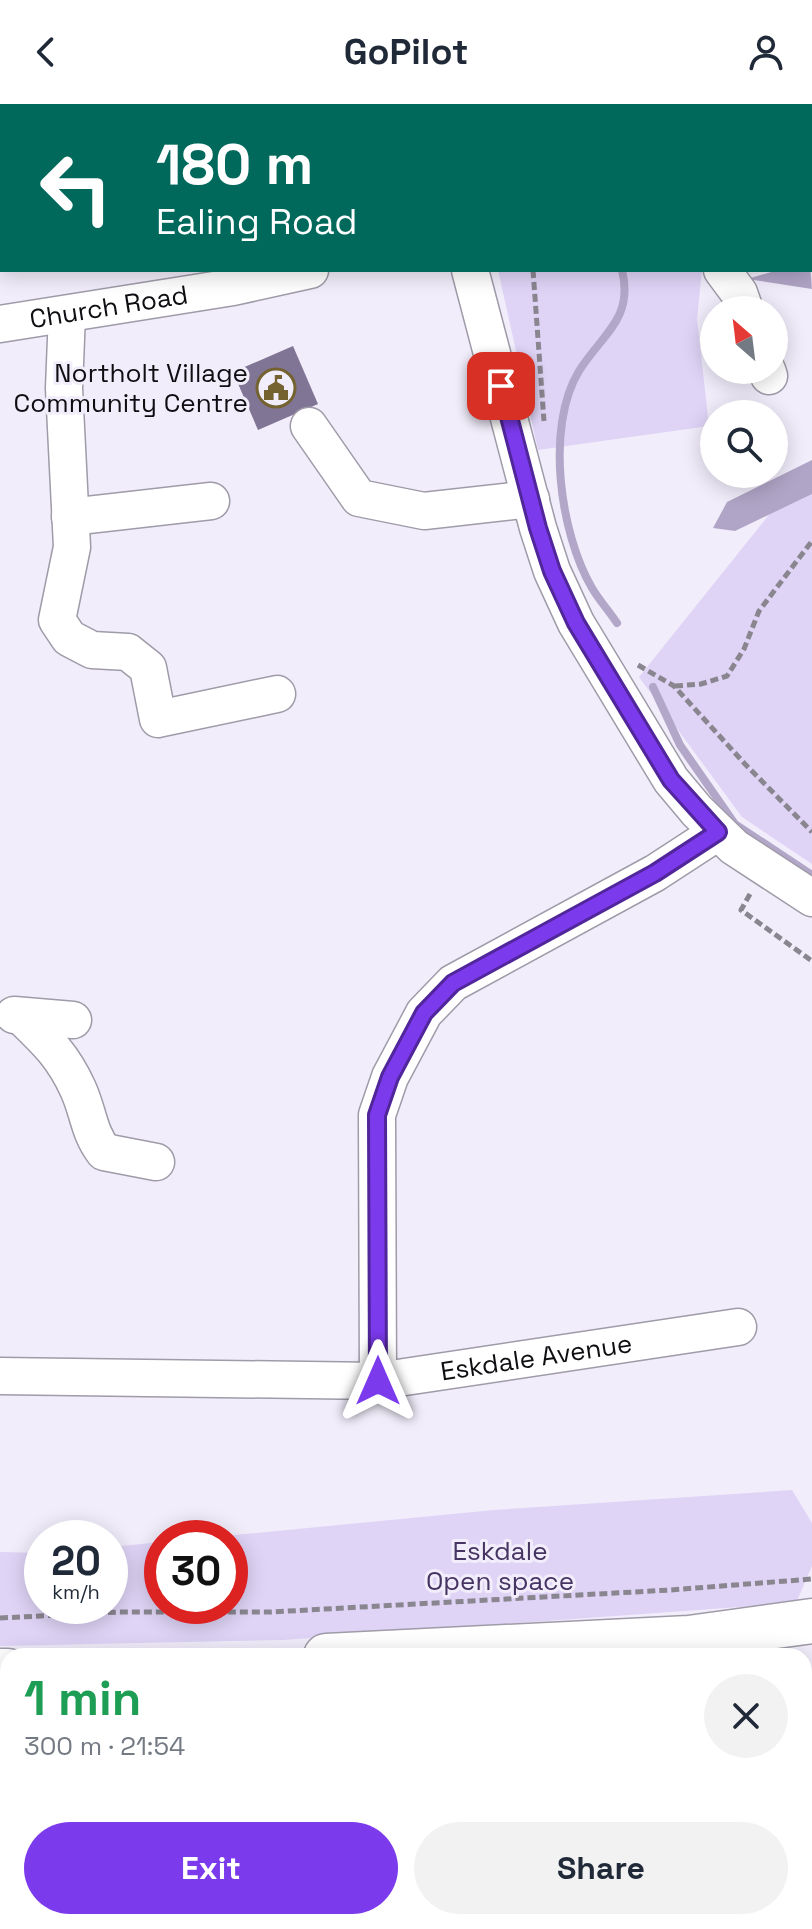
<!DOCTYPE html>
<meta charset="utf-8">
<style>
:root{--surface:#fff;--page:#f2f2f3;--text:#1f2937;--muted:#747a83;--accent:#7c3aed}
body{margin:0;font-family:"Space Grotesk",sans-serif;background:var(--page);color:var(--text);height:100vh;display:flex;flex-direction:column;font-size:30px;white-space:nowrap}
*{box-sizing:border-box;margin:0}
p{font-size:26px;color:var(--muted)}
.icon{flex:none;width:44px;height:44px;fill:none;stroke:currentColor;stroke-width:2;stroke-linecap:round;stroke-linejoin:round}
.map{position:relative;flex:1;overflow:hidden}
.drawer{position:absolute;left:0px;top:1544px;width:812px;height:282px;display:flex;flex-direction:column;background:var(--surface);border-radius:24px 24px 0 0;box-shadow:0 4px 20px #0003}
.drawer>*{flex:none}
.banner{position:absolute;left:0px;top:0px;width:812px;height:168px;box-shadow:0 4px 20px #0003;background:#00695c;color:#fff;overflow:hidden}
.needle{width:52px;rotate:332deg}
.tools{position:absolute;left:700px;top:192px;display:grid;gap:16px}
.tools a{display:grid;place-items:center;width:88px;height:88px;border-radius:50%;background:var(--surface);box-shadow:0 4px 20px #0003;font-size:40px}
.speed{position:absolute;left:24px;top:1416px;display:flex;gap:16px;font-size:40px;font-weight:700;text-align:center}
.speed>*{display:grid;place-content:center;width:104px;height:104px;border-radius:50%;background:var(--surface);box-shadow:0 4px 20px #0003;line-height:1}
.speed small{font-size:20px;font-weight:400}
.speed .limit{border:12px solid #d22;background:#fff;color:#111}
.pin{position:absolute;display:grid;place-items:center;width:68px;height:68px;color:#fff;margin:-34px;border-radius:16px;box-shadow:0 4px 12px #0006}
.me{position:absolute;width:88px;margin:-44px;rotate:0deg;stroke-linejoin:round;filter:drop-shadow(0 0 6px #0008)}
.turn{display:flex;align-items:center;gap:28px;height:168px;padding:0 24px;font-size:36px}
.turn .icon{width:104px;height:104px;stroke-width:2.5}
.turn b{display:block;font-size:56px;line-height:68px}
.round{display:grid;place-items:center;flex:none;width:84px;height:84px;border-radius:42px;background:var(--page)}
.headline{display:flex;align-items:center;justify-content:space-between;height:136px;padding:0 24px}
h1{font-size:48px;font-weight:700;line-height:60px;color:#1e9e55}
.action{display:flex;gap:16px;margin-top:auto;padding:16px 24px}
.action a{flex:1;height:92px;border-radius:48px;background:var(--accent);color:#fff;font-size:32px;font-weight:700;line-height:92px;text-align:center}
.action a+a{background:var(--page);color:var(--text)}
header{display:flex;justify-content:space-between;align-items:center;height:104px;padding:0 24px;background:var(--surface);font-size:36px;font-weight:700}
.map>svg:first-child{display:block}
.green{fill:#dfd4f6}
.forest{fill:#b1a5c7}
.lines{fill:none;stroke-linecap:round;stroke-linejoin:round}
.stream{stroke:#b2a7c8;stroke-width:8}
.building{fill:#807595}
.minor-casing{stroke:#9f9ba8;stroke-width:39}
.highway-casing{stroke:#9f9ba8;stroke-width:47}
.path{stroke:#8a8690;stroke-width:5;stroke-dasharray:8 4;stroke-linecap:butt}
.minor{stroke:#fff;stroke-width:36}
.highway{stroke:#fff;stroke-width:44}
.route-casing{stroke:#51269a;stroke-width:20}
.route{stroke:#7c3aed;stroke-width:14}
.labels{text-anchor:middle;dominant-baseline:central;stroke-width:6;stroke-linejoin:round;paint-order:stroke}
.street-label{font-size:26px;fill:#0e0d11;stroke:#f2edfb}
.poi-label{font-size:26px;fill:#0e0d11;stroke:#f2edfb;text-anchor:end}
.park-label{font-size:26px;fill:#463462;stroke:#f2edfb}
</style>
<header><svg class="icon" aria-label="back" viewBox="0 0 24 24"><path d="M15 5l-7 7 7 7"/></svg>GoPilot<svg class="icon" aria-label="person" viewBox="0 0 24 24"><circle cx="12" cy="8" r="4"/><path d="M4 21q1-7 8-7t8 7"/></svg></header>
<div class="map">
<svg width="812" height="1825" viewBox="0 0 812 1825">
<rect width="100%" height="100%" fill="#f2edfb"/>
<path class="green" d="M498 166H702L697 215 709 322 538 346Z
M812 380V760L742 713 639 573 776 402Z
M792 1386 812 1419V1462L796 1499 283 1536 0 1542V1448L42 1449V1502H110V1443L162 1438V1502H230V1434H204L494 1406Z
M812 1802V1825H183L374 1818H804Z"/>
<path class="forest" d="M810 159 812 185 747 175 778 166H810Z
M812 356V390L735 427 713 424 727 398Z
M804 1778H812V1825H779L747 1818H804Z"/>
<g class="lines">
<path class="stream" d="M590 0 592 2
M617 519C609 507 599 496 592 484 560 429 545 323 579 267 602 230 634 215 622 166
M653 583 680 641 735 720 812 771"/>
</g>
<path class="building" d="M293 242 318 300 258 326 233 268Z"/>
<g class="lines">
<defs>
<g id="minor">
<path d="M312 0V2"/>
<path d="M731 0V2"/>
<path d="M460 2V0"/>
<path d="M470 166 538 424 552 467 576 519 671 676 697 707 734 743 812 794"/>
<path d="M722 166 739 189 745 206"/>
<path d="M67 210 64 284 72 443 57 516 69 534 92 546 128 548 148 564 158 615 277 590"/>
<path id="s1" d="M0 220 233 183 310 166"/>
<path d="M767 266 769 272"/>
<path d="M309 322 359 394 424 407 531 395"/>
<path d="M70 413 211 397"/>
<path d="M14 911 73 916"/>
<path d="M21 912C47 937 63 952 78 985 89 1009 88 1027 104 1048L156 1058"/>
<path id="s2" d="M0 1272 378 1277 738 1223"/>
<path d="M378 1277 377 1011 390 973 424 909 453 879 655 769 718 728"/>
<path d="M244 1818 247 1825"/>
<path d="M508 1825 513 1818"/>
</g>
<path id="highway" d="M326 1552 689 1534 812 1517
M0 1567H8
M804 1614H812
M0 1646H8
M804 1669 812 1668
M0 1691H8
M0 1734H8
M804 1738 812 1737
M0 1794 8 1793"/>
</defs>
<use href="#minor" class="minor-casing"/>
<use href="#highway" class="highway-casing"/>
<path class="path" d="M502 0 503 2
M810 125 812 126
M533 166 544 317
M638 561 674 582 745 660 812 728
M675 582 701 580 727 572 744 545 759 507 812 437
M750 790 741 806 812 857
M0 1514 119 1508H271L670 1486 812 1475"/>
<use href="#minor" class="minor"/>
<use href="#highway" class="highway"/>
</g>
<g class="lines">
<defs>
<path id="route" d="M378 1277 377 1011 390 973 424 909 453 879 655 769 718 728 671 676 576 519 552 467 538 424 501 282"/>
</defs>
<use href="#route" class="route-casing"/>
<use href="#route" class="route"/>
</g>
<defs>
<symbol id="civic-ring" viewBox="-11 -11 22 22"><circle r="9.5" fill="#f2edfb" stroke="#746331" stroke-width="1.5"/><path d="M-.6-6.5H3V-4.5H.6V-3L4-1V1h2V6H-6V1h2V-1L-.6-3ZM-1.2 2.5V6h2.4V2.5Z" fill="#746331"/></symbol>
</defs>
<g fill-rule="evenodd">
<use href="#civic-ring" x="254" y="262" width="44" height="44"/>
</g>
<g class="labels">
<g class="street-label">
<text stroke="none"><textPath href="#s1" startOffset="110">Church Road</textPath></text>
<text stroke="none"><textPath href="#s2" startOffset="538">Eskdale Avenue</textPath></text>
</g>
<g class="poi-label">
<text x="248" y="269">Northolt Village<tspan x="248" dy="30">Community Centre</tspan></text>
</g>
<g class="park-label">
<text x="500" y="1447">Eskdale<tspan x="500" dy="30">Open space</tspan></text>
</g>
</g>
</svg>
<div class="tools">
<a><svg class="needle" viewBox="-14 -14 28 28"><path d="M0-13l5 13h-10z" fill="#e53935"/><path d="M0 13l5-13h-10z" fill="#747a83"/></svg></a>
<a><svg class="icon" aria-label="search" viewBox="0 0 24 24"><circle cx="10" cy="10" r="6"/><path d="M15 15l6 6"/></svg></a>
</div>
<div class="speed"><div>20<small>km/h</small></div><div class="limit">30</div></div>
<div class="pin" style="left:501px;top:282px;background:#d93025"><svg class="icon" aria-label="arrive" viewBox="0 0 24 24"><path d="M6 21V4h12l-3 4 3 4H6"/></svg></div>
<svg class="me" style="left:378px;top:1277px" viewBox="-20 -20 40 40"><path d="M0-17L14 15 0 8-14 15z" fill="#7c3aed" stroke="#fff" stroke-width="4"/></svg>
<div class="banner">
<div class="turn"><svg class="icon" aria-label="left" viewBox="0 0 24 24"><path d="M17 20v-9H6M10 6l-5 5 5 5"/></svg><div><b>180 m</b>Ealing Road</div></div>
</div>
<section class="drawer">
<div class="headline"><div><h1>1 min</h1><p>300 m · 21:54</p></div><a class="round"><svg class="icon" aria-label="close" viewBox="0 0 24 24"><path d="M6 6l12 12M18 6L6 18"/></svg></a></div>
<div class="action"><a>Exit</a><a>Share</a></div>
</section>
</div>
